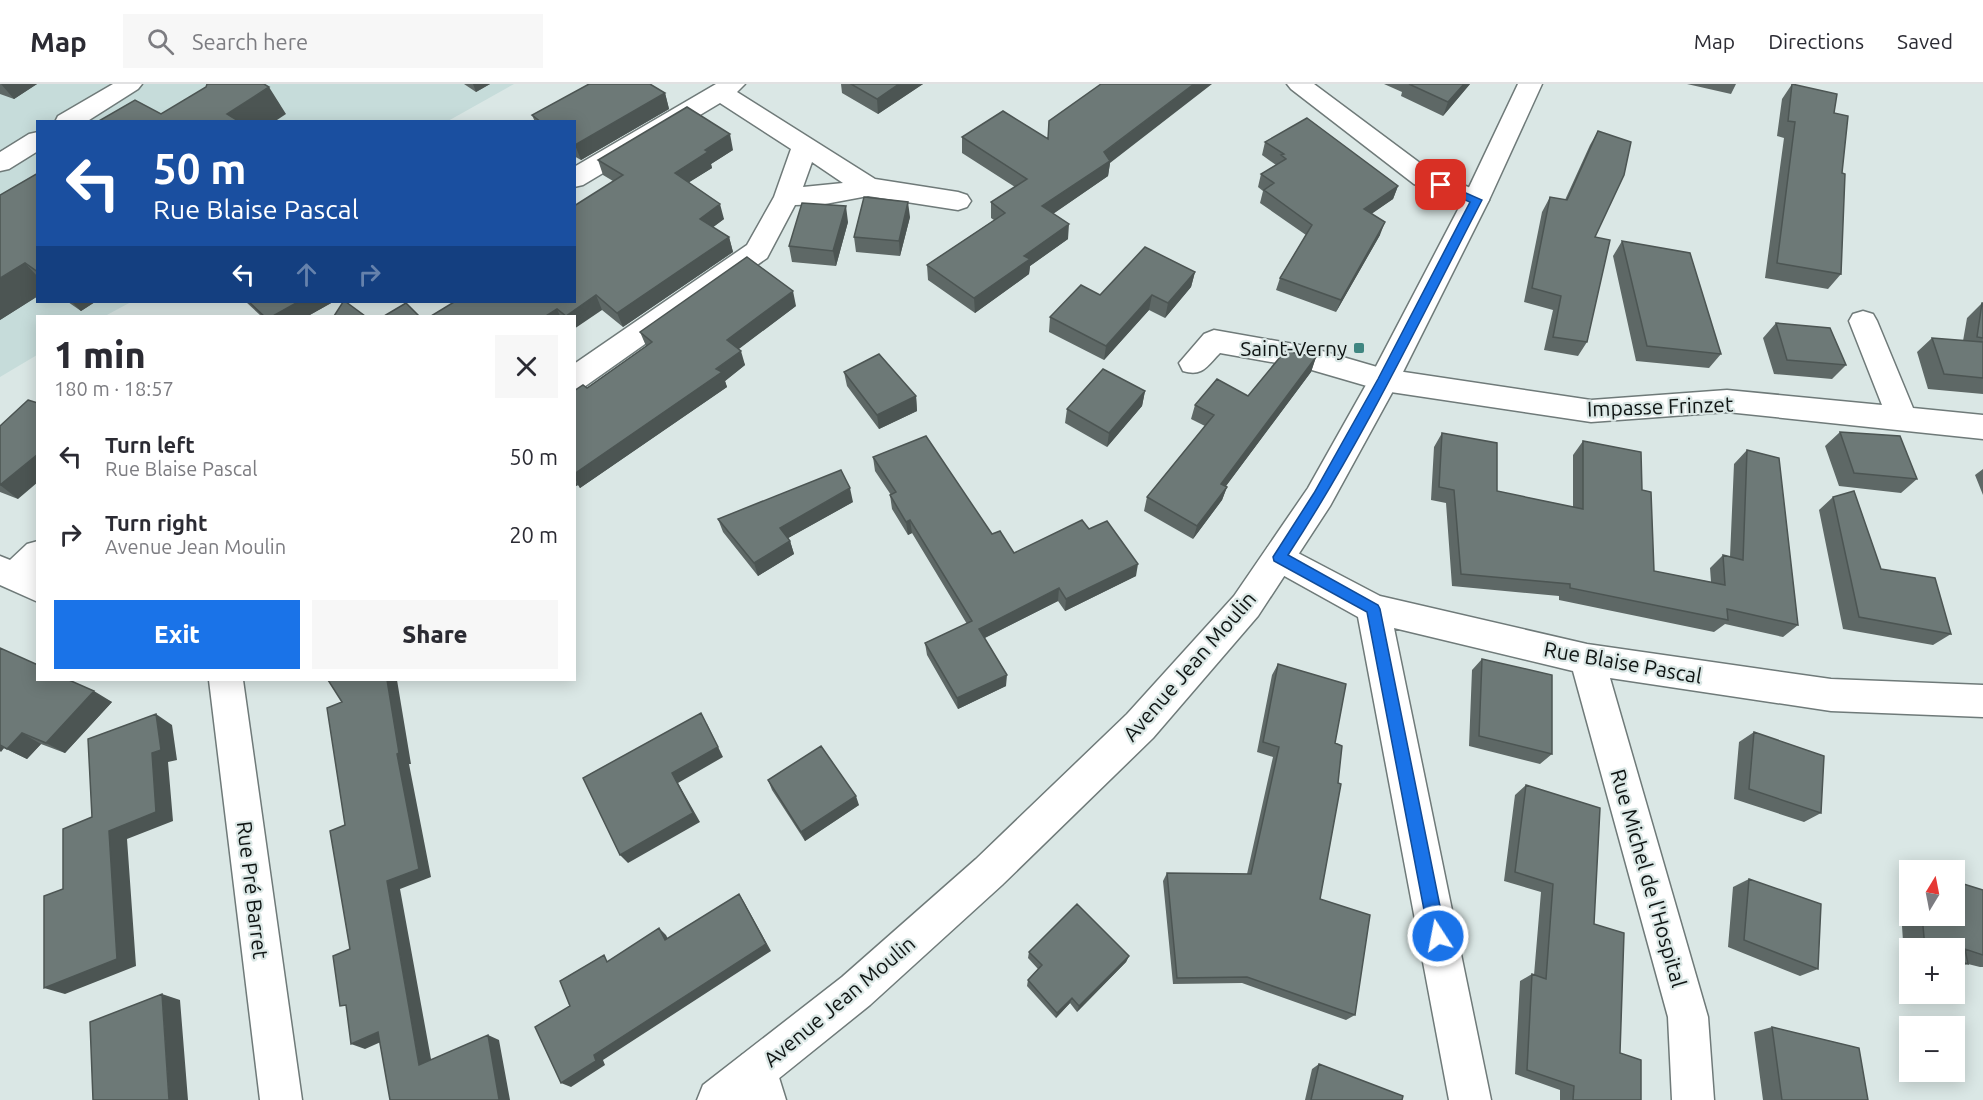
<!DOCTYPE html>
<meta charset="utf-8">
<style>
:root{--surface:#fff;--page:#f7f7f7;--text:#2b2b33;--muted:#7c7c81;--line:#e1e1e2;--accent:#1a73e8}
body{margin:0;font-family:Ubuntu,sans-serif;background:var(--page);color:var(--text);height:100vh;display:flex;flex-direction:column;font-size:22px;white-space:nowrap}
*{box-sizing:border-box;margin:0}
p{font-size:20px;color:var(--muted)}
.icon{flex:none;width:33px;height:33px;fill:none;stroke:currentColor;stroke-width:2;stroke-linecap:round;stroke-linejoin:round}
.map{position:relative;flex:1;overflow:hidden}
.sheet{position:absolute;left:36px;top:231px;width:540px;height:366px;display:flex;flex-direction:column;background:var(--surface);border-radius:0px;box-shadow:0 3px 15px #0003}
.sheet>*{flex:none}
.guide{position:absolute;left:36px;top:36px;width:540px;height:183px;border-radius:0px;box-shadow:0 3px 15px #0003;background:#1a4fa0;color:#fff;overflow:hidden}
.needle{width:39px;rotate:10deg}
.buttons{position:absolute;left:1899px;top:776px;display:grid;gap:12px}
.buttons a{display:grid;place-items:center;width:66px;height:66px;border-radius:0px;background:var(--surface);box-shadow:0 3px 15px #0003;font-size:30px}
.pin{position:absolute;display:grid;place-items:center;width:51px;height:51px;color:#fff;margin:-26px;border-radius:12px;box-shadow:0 3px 9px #0006}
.me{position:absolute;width:66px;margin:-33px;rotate:349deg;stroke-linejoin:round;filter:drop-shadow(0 0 4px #0008)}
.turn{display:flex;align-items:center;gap:21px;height:126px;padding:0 18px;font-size:27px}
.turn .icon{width:78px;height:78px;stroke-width:2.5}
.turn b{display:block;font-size:42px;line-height:51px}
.lanes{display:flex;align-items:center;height:57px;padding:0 18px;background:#0003;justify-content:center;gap:30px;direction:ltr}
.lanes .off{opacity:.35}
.round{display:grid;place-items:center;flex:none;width:63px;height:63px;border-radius:0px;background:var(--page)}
.overview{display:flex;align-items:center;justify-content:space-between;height:102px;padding:0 18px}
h1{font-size:36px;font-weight:800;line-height:45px}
.button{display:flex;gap:12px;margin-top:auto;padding:12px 18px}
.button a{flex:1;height:69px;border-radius:0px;background:var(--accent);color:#fff;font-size:24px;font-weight:800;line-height:69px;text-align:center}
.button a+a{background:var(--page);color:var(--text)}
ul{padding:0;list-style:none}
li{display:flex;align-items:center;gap:18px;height:78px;padding:0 18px}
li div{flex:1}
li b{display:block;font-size:22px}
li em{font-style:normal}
header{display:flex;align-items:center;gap:36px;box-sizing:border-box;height:84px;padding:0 30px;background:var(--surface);border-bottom:2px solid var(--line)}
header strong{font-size:28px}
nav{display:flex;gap:33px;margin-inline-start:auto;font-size:21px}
.search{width:420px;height:54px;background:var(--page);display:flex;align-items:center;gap:15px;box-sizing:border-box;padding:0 21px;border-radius:0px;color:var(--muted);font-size:22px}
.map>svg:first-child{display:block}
.built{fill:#c6dcda}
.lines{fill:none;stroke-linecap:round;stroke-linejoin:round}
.street-casing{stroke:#6f7a79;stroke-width:3}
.secondary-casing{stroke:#6f7a79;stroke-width:3}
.street{fill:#fff;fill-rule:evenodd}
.secondary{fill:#fff;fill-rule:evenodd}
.wall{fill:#5e6866}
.shaded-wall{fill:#4c5553}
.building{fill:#6d7977;stroke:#4c5553;stroke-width:1.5}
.route{fill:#1a73e8;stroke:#114b97;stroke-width:1.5}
.poi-dot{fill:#3f8681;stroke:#dae7e5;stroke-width:2}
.labels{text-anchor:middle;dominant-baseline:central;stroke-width:4.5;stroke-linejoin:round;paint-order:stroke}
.poi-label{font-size:21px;fill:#0f1413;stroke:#dae7e5;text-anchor:end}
.street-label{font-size:21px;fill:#0f1413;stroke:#dae7e5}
</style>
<header>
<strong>Map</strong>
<div class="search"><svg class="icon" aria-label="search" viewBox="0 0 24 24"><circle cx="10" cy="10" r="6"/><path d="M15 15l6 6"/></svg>Search here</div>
<nav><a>Map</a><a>Directions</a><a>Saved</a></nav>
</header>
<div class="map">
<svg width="1983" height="1016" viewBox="0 0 1983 1016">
<rect width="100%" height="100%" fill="#dae7e5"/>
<path class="built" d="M0 0H514L448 37 38 38V218H131L105 232H38L37 271 0 293Z"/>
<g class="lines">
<defs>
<path id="street" d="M716 0H745L737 8 875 95 958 108 967 111 971 117 967 123 958 126 868 112 825 120 795 121 767 174 584 303 574 306V280L747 161 774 113 791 65 720 19 583 101 574 103V83ZM812 78 843 99 803 103Z
M1287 0H1314L1432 88 1485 110 1489 116 1485 122 1476 125 1414 100 1291 5Z
M1863 227 1873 230 1877 237 1913 324 1983 331V355L1727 328 1591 338 1384 307 1305 284 1220 269C1207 282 1203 293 1183 287L1179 279 1204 250 1214 246 1305 262 1384 285 1591 316 1727 306 1882 321 1849 237 1853 230Z
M38 457V518L0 501V472L10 476 27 460Z
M1279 459 1380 512 1587 560 1831 595 1983 601V633L1831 627 1610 594 1708 933 1714 1016H1672L1668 933 1573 587 1394 544 1491 1016H1449L1358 533 1268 483 1263 473 1268 463Z
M209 596H243L302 1016H260Z
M757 965 772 971 786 1016H744L736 986 742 971Z"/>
<path id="secondary" d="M113 0H142L138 5 86 38H55L58 32Z
M1518 0H1542L1489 116 1399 296 1330 422 1258 532 1153 654 1002 801 870 921 752 1016H697L703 1001 842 893 976 775 1127 630 1234 512 1308 404 1371 292 1463 116Z
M38 48V67L9 85 0 87V68L29 50Z"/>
</defs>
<use href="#street" class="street-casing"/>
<use href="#secondary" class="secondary-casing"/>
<use href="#street" class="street"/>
<use href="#secondary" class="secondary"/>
</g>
<path class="wall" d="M0 0H37L14 15 0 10Z
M464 0H490L476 8Z
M841 0H923L878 30 842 9Z
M1384 0H1470L1443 32 1401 12 1402 8Z
M1687 0H1736L1731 10Z
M1792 0 1834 29 1842 89 1841 190 1828 205 1765 194 1784 54 1777 52 1782 15Z
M665 9 669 25 581 76 574 72V38H535L532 31Z
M1598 47 1595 153 1587 258 1578 272 1544 266 1553 226 1524 218 1542 128 1550 113 1565 116 1590 61Z
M962 53 1048 55 1110 79 1108 92 1053 130 1068 155 1030 182 1029 190 975 229 928 196 927 181 994 136 991 134V118L1015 103 962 69Z
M1265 58 1398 102 1393 115 1372 129 1380 151 1336 228 1276 206 1280 194 1306 151 1260 119 1263 107 1258 103 1261 90 1276 81 1262 71Z
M733 66 711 80 712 84 689 98 724 135 713 143 729 153 733 168 623 243 602 226 574 232H431L574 218 613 97 603 91 598 76Z
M38 89V212L0 236Z
M910 133 900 172 856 168 854 153Z
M848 138 836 182 792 178 789 162Z
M1622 157 1721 270 1709 284 1636 277 1613 172Z
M1195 188 1191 203 1165 234 1149 226 1104 276 1049 248 1050 233 1100 211Z
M68 218H95L81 227Z
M246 218H333L308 232H261Z
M1982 219H1983V310L1928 305 1917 268 1932 254 1963 257 1967 234Z
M796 222 738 265 745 281 725 297 727 303 580 404 578 401 574 403V307L587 304 646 262 640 248Z
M1776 239 1846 281 1832 295 1774 290 1763 254Z
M1316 273 1311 288 1226 402 1227 403 1222 416 1193 455 1144 427 1147 413 1205 342 1191 335 1195 321 1248 312Z
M844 288 916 312 917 327 879 345 847 302Z
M1145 307 1142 322 1107 363 1065 339 1067 325Z
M0 342 18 415 0 408Z
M1840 348 1917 395 1901 409 1839 402 1825 362Z
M1442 349 1497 407 1573 423V371L1583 357 1642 406 1654 487 1711 498 1710 484 1723 471 1730 473 1734 380 1747 366 1798 541 1783 553 1725 540 1714 548 1559 516V512L1452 502 1446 419 1431 416 1434 363Z
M873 373 992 450 1014 469 1089 445 1136 492 1065 527 1058 517 984 554 1006 602 958 625 927 571 925 559 967 540 912 449 908 451 892 425 890 411H891L875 387Z
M1983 385V411L1975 391Z
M1833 413 1881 485 1951 550 1933 561 1843 545 1819 426Z
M853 418 788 454 790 457 794 470 758 492 723 448 718 435Z
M0 564 112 618 65 669 41 660 27 675 4 664 0 667Z
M1482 575 1552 670 1540 680 1469 662 1472 586Z
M1278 580 1335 659 1320 815 1355 931 1346 936 1242 899 1173 900 1163 797 1167 789 1247 790 1273 673 1257 668 1272 591Z
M1754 648 1821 729 1804 738 1734 715 1739 658Z
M768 696 859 721 805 757 772 706Z
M1526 701 1594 840 1620 969 1641 1016H1560V1006L1515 990 1520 897 1532 890 1534 891 1541 808 1504 797 1515 711Z
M1910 791V831H1954L1983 806V883H1980L1968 880 1954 884V864H1910V875L1904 873 1899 795Z
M1749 795 1818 885 1800 892 1728 863 1733 803Z
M1029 868 1129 872 1126 878 1077 928 1070 919 1056 934 1027 902 1028 896 1038 885 1028 874Z
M1772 943 1868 1016H1763L1754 948Z
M1319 980 1402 1016H1305L1312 985Z"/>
<path class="shaded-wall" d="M1 0H37L14 15Z
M473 0H490L476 8Z
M899 0H923L878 30 877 15Z
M1194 0H1212L1110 79 1108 92 1041 138 1042 122 1104 68Z
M1464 0H1470L1443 32 1448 18Z
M269 3 286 30 274 38H232L227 30Z
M665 9 669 25 581 76 575 61Z
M730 50 733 66 711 80 712 84 680 104 675 89 705 66Z
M1398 102 1393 115 1360 138 1364 125Z
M908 118 910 133 900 172 899 157Z
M720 120 724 135 704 150 700 135Z
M846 122 848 138 836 182 833 167Z
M1385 138 1380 151 1336 228 1341 216Z
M1069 140 1068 155 1030 182 1029 190 975 229 974 214 1024 172Z
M729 153 733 168 623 243 617 229Z
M25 179 38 193V212L0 236V194Z
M1195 188 1191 203 1165 234 1168 219Z
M793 207 796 222 731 271 727 256Z
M596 211 602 226 574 245V232H566Z
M1152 211 1149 226 1104 276 1106 262Z
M72 218H95L81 227Z
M298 218H333L308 232H273Z
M557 225 560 232H546Z
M741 267 745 281 725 297 727 303 580 404 574 393V390Z
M1316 273 1311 288 1217 414 1221 400Z
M1145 307 1142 322 1107 363 1109 349Z
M916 312 917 327 879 345 877 331Z
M38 370V398L18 415 0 401Z
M574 395 578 401 574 403Z
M1227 403 1222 416 1193 455 1197 442Z
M850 404 853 418 783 457 780 444Z
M910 436 912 449 908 451 906 438Z
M790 457 794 470 758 492 754 479Z
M1138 480 1136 492 1065 527 1066 515Z
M1059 504 1058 517 979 557V545Z
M1007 591 1006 602 958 625 957 614Z
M387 596H397L411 680H409L431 793 400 805 433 986 419 981 387 797 397 670Z
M94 607 112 618 65 669 46 659Z
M156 630 172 641 177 676 168 678 173 737 127 755 136 882 65 910 44 904 109 747 152 669Z
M707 640 723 673 678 699 700 738 628 779 620 771 672 689Z
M22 649 41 660 27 675 7 665Z
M0 662 4 664 1 668 0 667Z
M856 712 859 721 805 757 801 748Z
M739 810 744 818 771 867 603 976 605 981 571 1003 561 999 594 971Z
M659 844 666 851 672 863 665 856Z
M1129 872 1126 878 1077 928 1079 922Z
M162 910 180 916 188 1016H169Z
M1072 914 1070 919 1056 934 1057 929Z
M378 948 392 953 365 965 351 960Z
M488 951 499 956 510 1016H498Z"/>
<path class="building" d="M207 0H264L269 3 227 30 240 38H97L135 16 161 30 206 3Z
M589 0H650L665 9 575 61 574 60V38H541L532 31Z
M851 0H899L877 15Z
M1101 0H1194L1104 68 1110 77 1042 122 1069 140 1024 172 1030 175 974 214 927 181 1005 129 991 118 1027 95 962 53 1003 27 1048 55 1049 37Z
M1409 0H1464L1448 18Z
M1792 0 1837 10 1834 29 1848 32 1842 89 1845 90 1841 190 1777 179 1795 38 1788 37Z
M687 23 730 50 705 66 708 68 675 89 720 120 700 135 729 153 617 229 596 211 566 232 557 225 546 232H431L454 218H574V122L623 91 598 76Z
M1307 34 1398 102 1364 125 1385 138 1341 216 1280 194 1312 141 1264 106 1274 99 1261 90 1286 75 1281 71 1284 70 1265 58Z
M1598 47 1631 58 1624 91 1595 153 1610 156 1587 258 1553 253 1561 212 1532 204 1550 113 1567 116Z
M38 89V188L25 179 0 194V111Z
M864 113 908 118 899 157 854 153Z
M802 119 846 122 833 167 789 162Z
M1622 157 1690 169 1721 270 1647 262Z
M1145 163 1195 188 1168 219 1152 211 1106 262 1050 233 1081 201 1100 211Z
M747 173 793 207 727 256 741 267 716 285 722 288 574 390V307L583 301 587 304 652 258 640 248Z
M249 218H298L273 232H264Z
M343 218H346L365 232H334Z
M406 219 419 232H384Z
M1982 219H1983V254L1977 253Z
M1776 239 1830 244 1846 281 1787 276Z
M1932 254 1983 258V294L1944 290Z
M1285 267 1316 273 1221 400 1227 403 1197 442 1147 413 1214 331 1195 321 1217 295 1248 312Z
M879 270 916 312 877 331 844 288Z
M1103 285 1145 307 1109 349 1067 325Z
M28 316 38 319V370L0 401V342Z
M1840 348 1900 352 1917 395 1854 389Z
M1442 349 1497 359V407L1583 425V357L1641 368 1642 406 1651 408 1654 487 1725 501 1723 471 1743 476 1747 366 1779 374 1798 541 1727 525 1728 536 1570 504V500L1461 490 1454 406 1439 403Z
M926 352 992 450 1000 447 1014 469 1082 436 1089 445 1107 437 1138 480 1066 515 1059 504 979 545 1007 591 957 614 925 559 972 537 910 436 906 438 890 411 896 408 873 373Z
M841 386 850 404 780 444 790 457 754 479 718 435Z
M1854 407 1881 485 1935 494 1951 550 1859 533 1833 413Z
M0 564 38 581V596H69L94 607 46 659 22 649 7 665 0 661Z
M1482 575 1552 591V670L1479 652Z
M1278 580 1346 600 1335 659 1342 662 1338 699 1341 700 1320 815 1370 831 1355 931 1247 893 1177 894 1167 789 1251 790 1279 663 1263 658Z
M328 596H387L399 669 397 670 419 785 387 797 419 981 488 951 499 1015 498 1016H390L378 948 351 960 346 921 340 922 333 872 350 865 330 747 345 741 327 624 342 618Z
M701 629 718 663 672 689 693 729 620 771 583 694Z
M156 630 161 666 152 669 156 728 109 747 117 875 44 904V812L63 805V745L92 733 88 655Z
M1754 648 1824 672 1821 729 1749 705Z
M821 662 856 712 801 748 768 696Z
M1526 701 1600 724 1594 840 1624 849 1620 969 1641 976V1016H1573L1574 1002 1527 986 1532 890 1546 895 1553 800 1515 788Z
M1749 795 1821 820 1818 885 1744 856Z
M1954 797 1983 806V871L1965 865 1968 880 1954 876V864H1925L1922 831H1954Z
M739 810 766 860 594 971 596 977 561 999 535 943 570 922 560 897 604 871 607 878 659 844 665 856Z
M1077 820 1129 872 1079 922 1072 914 1057 929 1028 896 1042 881 1029 868Z
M162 910 169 1016H93L90 938Z
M1772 943 1859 964 1868 1016H1782Z
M1319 980 1403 1012 1402 1016H1311Z"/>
<path class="route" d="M1441 98 1482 116C1420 236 1362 358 1288 471L1378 521 1380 525 1446 852 1443 858 1438 860 1432 858 1429 852 1367 528 1274 477 1273 473 1314 409 1378 295 1470 118 1437 104V99Z"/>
<rect class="poi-dot" x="1353" y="258" width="12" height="12" rx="3"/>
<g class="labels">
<g class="poi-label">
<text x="1347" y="264">Saint-Verny</text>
</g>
<g class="street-label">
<text transform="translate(1660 322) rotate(-2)">Impasse Frinzet</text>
<text transform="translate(1623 578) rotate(10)">Rue Blaise Pascal</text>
<text transform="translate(1189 582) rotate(-49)">Avenue Jean Moulin</text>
<text transform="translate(1649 794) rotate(74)">Rue Michel de l'Hospital</text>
<text transform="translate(253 806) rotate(83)">Rue Pré Barret</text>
<text transform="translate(839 917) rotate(-40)">Avenue Jean Moulin</text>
</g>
</g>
</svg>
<div class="buttons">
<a><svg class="needle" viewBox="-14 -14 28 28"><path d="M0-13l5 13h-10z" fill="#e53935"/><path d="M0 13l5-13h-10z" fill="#7c7c81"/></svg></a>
<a>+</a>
<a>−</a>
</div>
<div class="pin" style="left:1441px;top:101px;background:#d93025"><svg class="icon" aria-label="arrive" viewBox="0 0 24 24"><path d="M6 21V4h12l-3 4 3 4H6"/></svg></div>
<svg class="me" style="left:1438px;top:852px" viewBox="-20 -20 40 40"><circle r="17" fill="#1a73e8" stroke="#fff" stroke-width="3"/><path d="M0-11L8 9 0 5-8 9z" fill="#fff"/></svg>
<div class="guide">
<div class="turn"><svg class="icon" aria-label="left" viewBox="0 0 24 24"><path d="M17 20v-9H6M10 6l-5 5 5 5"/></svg><div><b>50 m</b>Rue Blaise Pascal</div></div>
<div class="lanes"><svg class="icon" aria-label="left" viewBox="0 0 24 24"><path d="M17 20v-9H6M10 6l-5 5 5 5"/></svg><svg class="icon off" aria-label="ahead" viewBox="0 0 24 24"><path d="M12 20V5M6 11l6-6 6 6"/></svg><svg class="icon off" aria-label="right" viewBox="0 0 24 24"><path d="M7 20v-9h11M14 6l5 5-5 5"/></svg></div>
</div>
<section class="sheet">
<div class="overview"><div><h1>1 min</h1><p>180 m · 18:57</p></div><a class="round"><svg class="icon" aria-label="close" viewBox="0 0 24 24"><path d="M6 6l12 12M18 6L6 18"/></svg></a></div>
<ul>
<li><svg class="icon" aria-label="left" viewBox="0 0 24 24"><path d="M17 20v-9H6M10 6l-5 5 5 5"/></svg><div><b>Turn left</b><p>Rue Blaise Pascal</p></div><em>50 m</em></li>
<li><svg class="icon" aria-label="right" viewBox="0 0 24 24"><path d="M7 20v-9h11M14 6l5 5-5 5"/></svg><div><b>Turn right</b><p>Avenue Jean Moulin</p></div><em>20 m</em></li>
</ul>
<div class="button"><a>Exit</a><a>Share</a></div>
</section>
</div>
